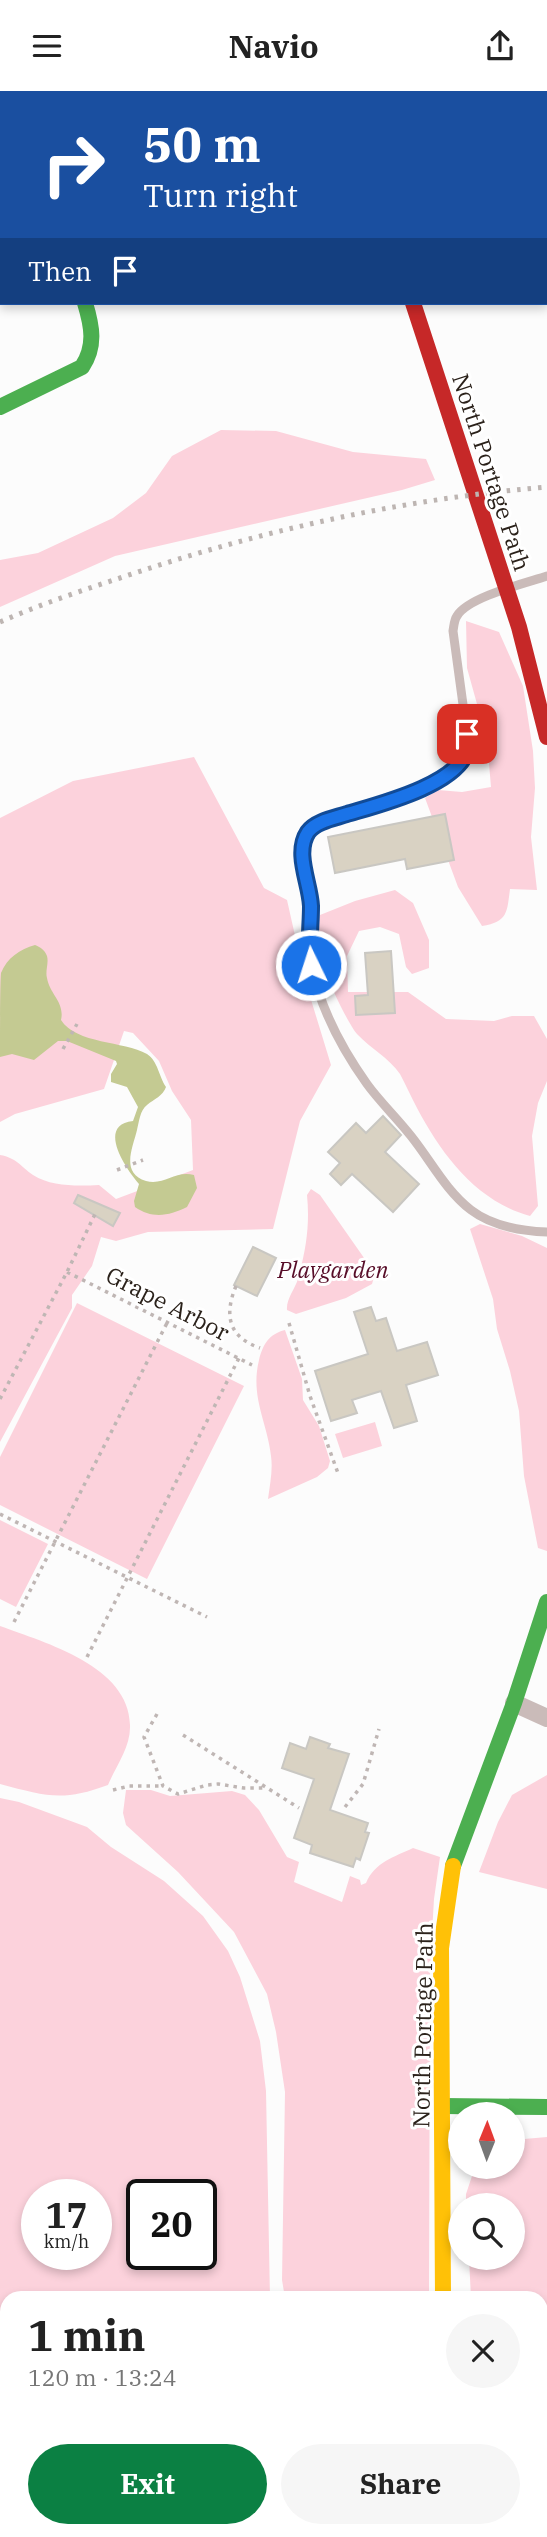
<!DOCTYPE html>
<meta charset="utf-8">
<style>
:root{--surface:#fff;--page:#f6f6f6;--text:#222;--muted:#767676;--accent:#0b8043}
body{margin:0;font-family:"IBM Plex Serif",serif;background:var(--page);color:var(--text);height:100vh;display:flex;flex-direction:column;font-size:26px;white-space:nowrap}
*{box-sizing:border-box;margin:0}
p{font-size:23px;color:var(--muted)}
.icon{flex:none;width:38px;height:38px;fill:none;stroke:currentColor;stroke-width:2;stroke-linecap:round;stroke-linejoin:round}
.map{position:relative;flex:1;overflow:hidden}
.drawer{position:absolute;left:0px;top:2200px;width:548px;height:247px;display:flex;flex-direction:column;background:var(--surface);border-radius:21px 21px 0 0;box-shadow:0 4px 10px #0003}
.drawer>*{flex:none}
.guide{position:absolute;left:0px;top:0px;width:548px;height:214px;box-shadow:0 4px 10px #0003;background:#1a4fa0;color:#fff;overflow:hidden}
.needle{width:46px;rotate:1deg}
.fabs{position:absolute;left:448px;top:2011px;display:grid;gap:14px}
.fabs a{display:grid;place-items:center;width:77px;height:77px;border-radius:50%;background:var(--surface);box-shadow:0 4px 10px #0003;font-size:35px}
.speed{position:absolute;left:21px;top:2088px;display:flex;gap:14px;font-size:35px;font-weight:700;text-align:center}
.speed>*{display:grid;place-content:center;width:91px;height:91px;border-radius:50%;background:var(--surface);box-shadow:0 4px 10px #0003;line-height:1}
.speed small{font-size:18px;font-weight:400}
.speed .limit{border:4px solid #111;border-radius:10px;background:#fff;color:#111}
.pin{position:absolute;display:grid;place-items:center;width:60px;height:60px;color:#fff;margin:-30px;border-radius:14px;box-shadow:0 4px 10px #0006}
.me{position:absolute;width:77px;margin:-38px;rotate:356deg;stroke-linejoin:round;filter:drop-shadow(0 0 5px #0008)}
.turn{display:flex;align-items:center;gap:24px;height:147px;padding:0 28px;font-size:32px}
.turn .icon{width:91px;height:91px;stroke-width:2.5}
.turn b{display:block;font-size:49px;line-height:60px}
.then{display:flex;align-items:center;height:66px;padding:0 28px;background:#0003;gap:14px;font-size:26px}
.round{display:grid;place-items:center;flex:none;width:74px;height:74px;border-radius:37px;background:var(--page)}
.summary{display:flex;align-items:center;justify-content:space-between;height:119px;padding:0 28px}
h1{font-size:42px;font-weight:700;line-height:52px}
.button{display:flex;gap:14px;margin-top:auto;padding:14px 28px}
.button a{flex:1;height:80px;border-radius:42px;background:var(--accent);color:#fff;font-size:28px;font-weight:700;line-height:80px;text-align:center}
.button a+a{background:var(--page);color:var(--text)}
header{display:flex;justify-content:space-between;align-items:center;height:91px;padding:0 28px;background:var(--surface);font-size:32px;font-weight:700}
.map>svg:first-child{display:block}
.green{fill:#fcd2dc;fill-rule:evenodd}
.water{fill:#c4ca92}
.building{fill:#d9d2c3;stroke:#c9c7c2;stroke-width:2}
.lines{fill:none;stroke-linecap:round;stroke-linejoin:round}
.path{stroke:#bfb6b4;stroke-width:3.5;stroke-dasharray:3.5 5;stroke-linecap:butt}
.lane{stroke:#cabbb9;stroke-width:9}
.street{stroke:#cabbb9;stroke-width:18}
.fast{stroke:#4caf50;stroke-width:16}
.slow{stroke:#ffc107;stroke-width:16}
.jam{stroke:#c62828;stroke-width:16}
.rail{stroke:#bdb5b2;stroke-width:5;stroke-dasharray:3.5 7;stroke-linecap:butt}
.route-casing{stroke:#114b97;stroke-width:18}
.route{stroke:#1a73e8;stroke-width:12}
.labels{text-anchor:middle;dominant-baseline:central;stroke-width:6;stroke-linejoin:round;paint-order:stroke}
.street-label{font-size:23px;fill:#2b221b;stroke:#fff}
.park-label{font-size:23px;font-style:italic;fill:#570d28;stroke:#fff}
</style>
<header><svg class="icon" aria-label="menu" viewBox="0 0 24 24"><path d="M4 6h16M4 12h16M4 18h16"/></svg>Navio<svg class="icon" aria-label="share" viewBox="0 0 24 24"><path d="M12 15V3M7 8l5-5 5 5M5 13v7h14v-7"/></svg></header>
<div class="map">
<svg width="547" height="2446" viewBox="0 0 547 2446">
<rect width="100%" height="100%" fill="#fcfcfc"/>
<path class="green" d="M221 339 276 340 353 361 426 368 435 389 402 399 115 465 0 516V469L38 462 113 427 146 402 172 365Z
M466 530 499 541 523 595 533 660 535 697 531 746 537 799 510 798C507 821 508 831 482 835L458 796 425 707 438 699 462 701 491 696 487 649 467 577Z
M194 666 264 797 287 809 305 889 331 974 300 1030 273 1138 148 1141 116 1150 101 1146 92 1175 72 1204V1217L0 1351V1064C17 1067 20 1075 33 1084 52 1096 78 1095 99 1094L116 1108 193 1079 191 1029 172 1000 159 970 133 942 124 940 104 998 15 1023 0 1031V727L73 690Z
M395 799 413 812 429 849V877L412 883 406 876 399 843 380 836 359 840 347 865 348 901H408L446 928 494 930 512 925H534L547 948V990L538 1012 532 1045 538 1115 530 1125C476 1110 442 1064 417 1017 411 1006 406 994 400 983 388 966 371 958 357 943 345 929 315 862 314 845 314 838 318 830 320 824L355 810Z
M311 1098 320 1104 369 1174 374 1186 372 1193 346 1207 296 1223 287 1219C286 1208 295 1198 298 1188 306 1159 310 1134 307 1104Z
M480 1133 522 1145 547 1157V1460L538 1457 524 1385 519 1320 510 1280 497 1238 493 1208 470 1138Z
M77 1212 244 1295 147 1488 0 1414V1366Z
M285 1239 302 1288 303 1309 319 1335 330 1370 328 1377 317 1386 268 1408C270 1393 273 1379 271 1365 267 1330 250 1306 259 1269 263 1253 269 1243 285 1239Z
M375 1331 382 1355 343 1367 335 1343Z
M0 1429 48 1453 16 1516 0 1508Z
M0 1535C46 1552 129 1575 130 1634 131 1656 116 1675 108 1694 62 1711 46 1705 0 1693Z
M547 1684V1798L479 1781 498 1731 512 1704Z
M126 1699H151L170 1705 232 1700 245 1704 259 1719 287 1766 299 1771 294 1791 342 1811 350 1785 360 1789 361 1794 366 1792C375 1771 394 1766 413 1757L440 1766 434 1808 430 1876 429 2207H285L282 2189 285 2001 276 1941 267 1903 234 1841 178 1781 126 1734 123 1722Z
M0 1707 19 1711 87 1736 111 1756 164 1790 203 1825 228 1860 240 1886 260 1950 266 2000 270 2207H7V2391L0 2390ZM37 2104H96V2163H37ZM142 2104H201V2163H142Z
M547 2046V2441L540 2440 541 2207H471L469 2167 513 2166V2114H466V2103L475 2076H513V2049Z"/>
<path class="water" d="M35 854C40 856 45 859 47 865 49 872 45 880 47 887 50 904 65 911 61 929 76 953 124 950 147 963 158 970 159 986 166 996 163 1005 154 1008 147 1014 140 1019 139 1031 137 1039 133 1056 120 1082 146 1090 164 1095 175 1079 194 1084L197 1097 187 1116C169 1125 152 1128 135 1116L134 1110 139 1093C126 1078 96 1034 133 1030L138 1016 127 996 111 991V983L117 973 116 970 67 950H58L34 969 12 963 0 966C0 951 0 892 1 882 7 867 20 858 35 854Z"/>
<path class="building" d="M445 723 454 769 407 778 405 768 335 782 328 746Z
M391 860 395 922 356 924 355 905 368 904 365 862Z
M383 1025 401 1044 385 1061 419 1093 393 1121 352 1083 341 1094 330 1083 340 1072 328 1061 356 1032 366 1042Z
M78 1104 120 1122 113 1135 74 1112Z
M253 1156 276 1167 257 1205 234 1194Z
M371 1216 376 1230 386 1227 397 1260 427 1251 438 1284 406 1294 417 1330 394 1337 381 1300 352 1309 357 1322 331 1330 315 1280 368 1263 354 1221Z
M310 1646 330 1653 328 1657 349 1663 330 1719 368 1732 365 1741 369 1742 360 1769 356 1767 353 1776 310 1762 312 1754 294 1747 314 1688 282 1677 290 1652 306 1658Z"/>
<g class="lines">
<path class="path" d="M63 958 77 933
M117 1079 143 1069
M67 1181 252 1274
M236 1195C224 1224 228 1246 260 1257
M289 1232 310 1305 339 1385
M0 1308 67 1181 97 1119
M0 1423 207 1526
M14 1531 167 1232
M87 1566 239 1267
M157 1623 144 1646 163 1695 178 1703 207 1694 218 1693 244 1697H266
M183 1644 299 1717
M113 1699 129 1695H163
M345 1716 363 1693 379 1638"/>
<path class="lane" d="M547 485C526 492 468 506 457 525 454 529 454 535 453 540L467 643C467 647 468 654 467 659 456 700 350 719 316 735 295 755 306 780 310 804 313 827 306 850 311 873 320 916 342 958 367 993 380 1011 397 1027 411 1045 431 1070 446 1100 471 1119 492 1135 522 1140 547 1141"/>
<path class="street" d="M12 0V2
M546 135H547
M514 1612 547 1627"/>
<path class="fast" d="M0 316 82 276C96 255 92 235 85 212
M453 1775 514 1612 547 1511
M443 2015 547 2016
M0 2420H7"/>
<path class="slow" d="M341 0 342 2
M443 2207 441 1857 453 1775
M445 2440V2446"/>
<path class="jam" d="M413 212 519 536 547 646"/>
<path class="rail" d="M0 531C39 514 80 500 120 487 258 440 402 408 547 396"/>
</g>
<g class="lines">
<defs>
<path id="route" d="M311 874C308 854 311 835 311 815 310 792 294 762 308 741 316 730 335 727 347 723 377 714 458 694 467 659 468 654 467 647 467 643"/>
</defs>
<use href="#route" class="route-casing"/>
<use href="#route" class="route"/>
</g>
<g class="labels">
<g class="street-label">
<text transform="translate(492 381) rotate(72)">North Portage Path</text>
<text transform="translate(168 1212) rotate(27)">Grape Arbor</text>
<text transform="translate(422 1934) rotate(-89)">North Portage Path</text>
</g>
<g class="park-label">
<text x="333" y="1178">Playgarden</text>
</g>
</g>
</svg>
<div class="fabs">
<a><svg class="needle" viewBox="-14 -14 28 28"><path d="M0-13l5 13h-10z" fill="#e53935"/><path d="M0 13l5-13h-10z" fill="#767676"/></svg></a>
<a><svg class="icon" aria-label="search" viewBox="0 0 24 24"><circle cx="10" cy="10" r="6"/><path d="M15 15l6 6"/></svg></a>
</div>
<div class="speed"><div>17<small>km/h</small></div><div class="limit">20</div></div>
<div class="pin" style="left:467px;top:643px;background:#d93025"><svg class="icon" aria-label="arrive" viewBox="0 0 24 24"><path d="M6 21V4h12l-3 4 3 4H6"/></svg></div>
<svg class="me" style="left:311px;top:874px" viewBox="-20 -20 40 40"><circle r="17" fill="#1a73e8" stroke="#fff" stroke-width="3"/><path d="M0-11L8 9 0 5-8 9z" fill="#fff"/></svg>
<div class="guide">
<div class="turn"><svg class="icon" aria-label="right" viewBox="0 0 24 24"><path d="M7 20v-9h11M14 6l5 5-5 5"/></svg><div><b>50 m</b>Turn right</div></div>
<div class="then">Then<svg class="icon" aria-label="arrive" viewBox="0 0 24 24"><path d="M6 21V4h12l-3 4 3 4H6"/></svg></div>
</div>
<section class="drawer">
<div class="summary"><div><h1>1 min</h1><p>120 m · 13:24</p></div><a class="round"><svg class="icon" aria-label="close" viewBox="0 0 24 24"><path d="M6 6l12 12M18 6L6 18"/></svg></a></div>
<div class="button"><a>Exit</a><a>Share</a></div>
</section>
</div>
